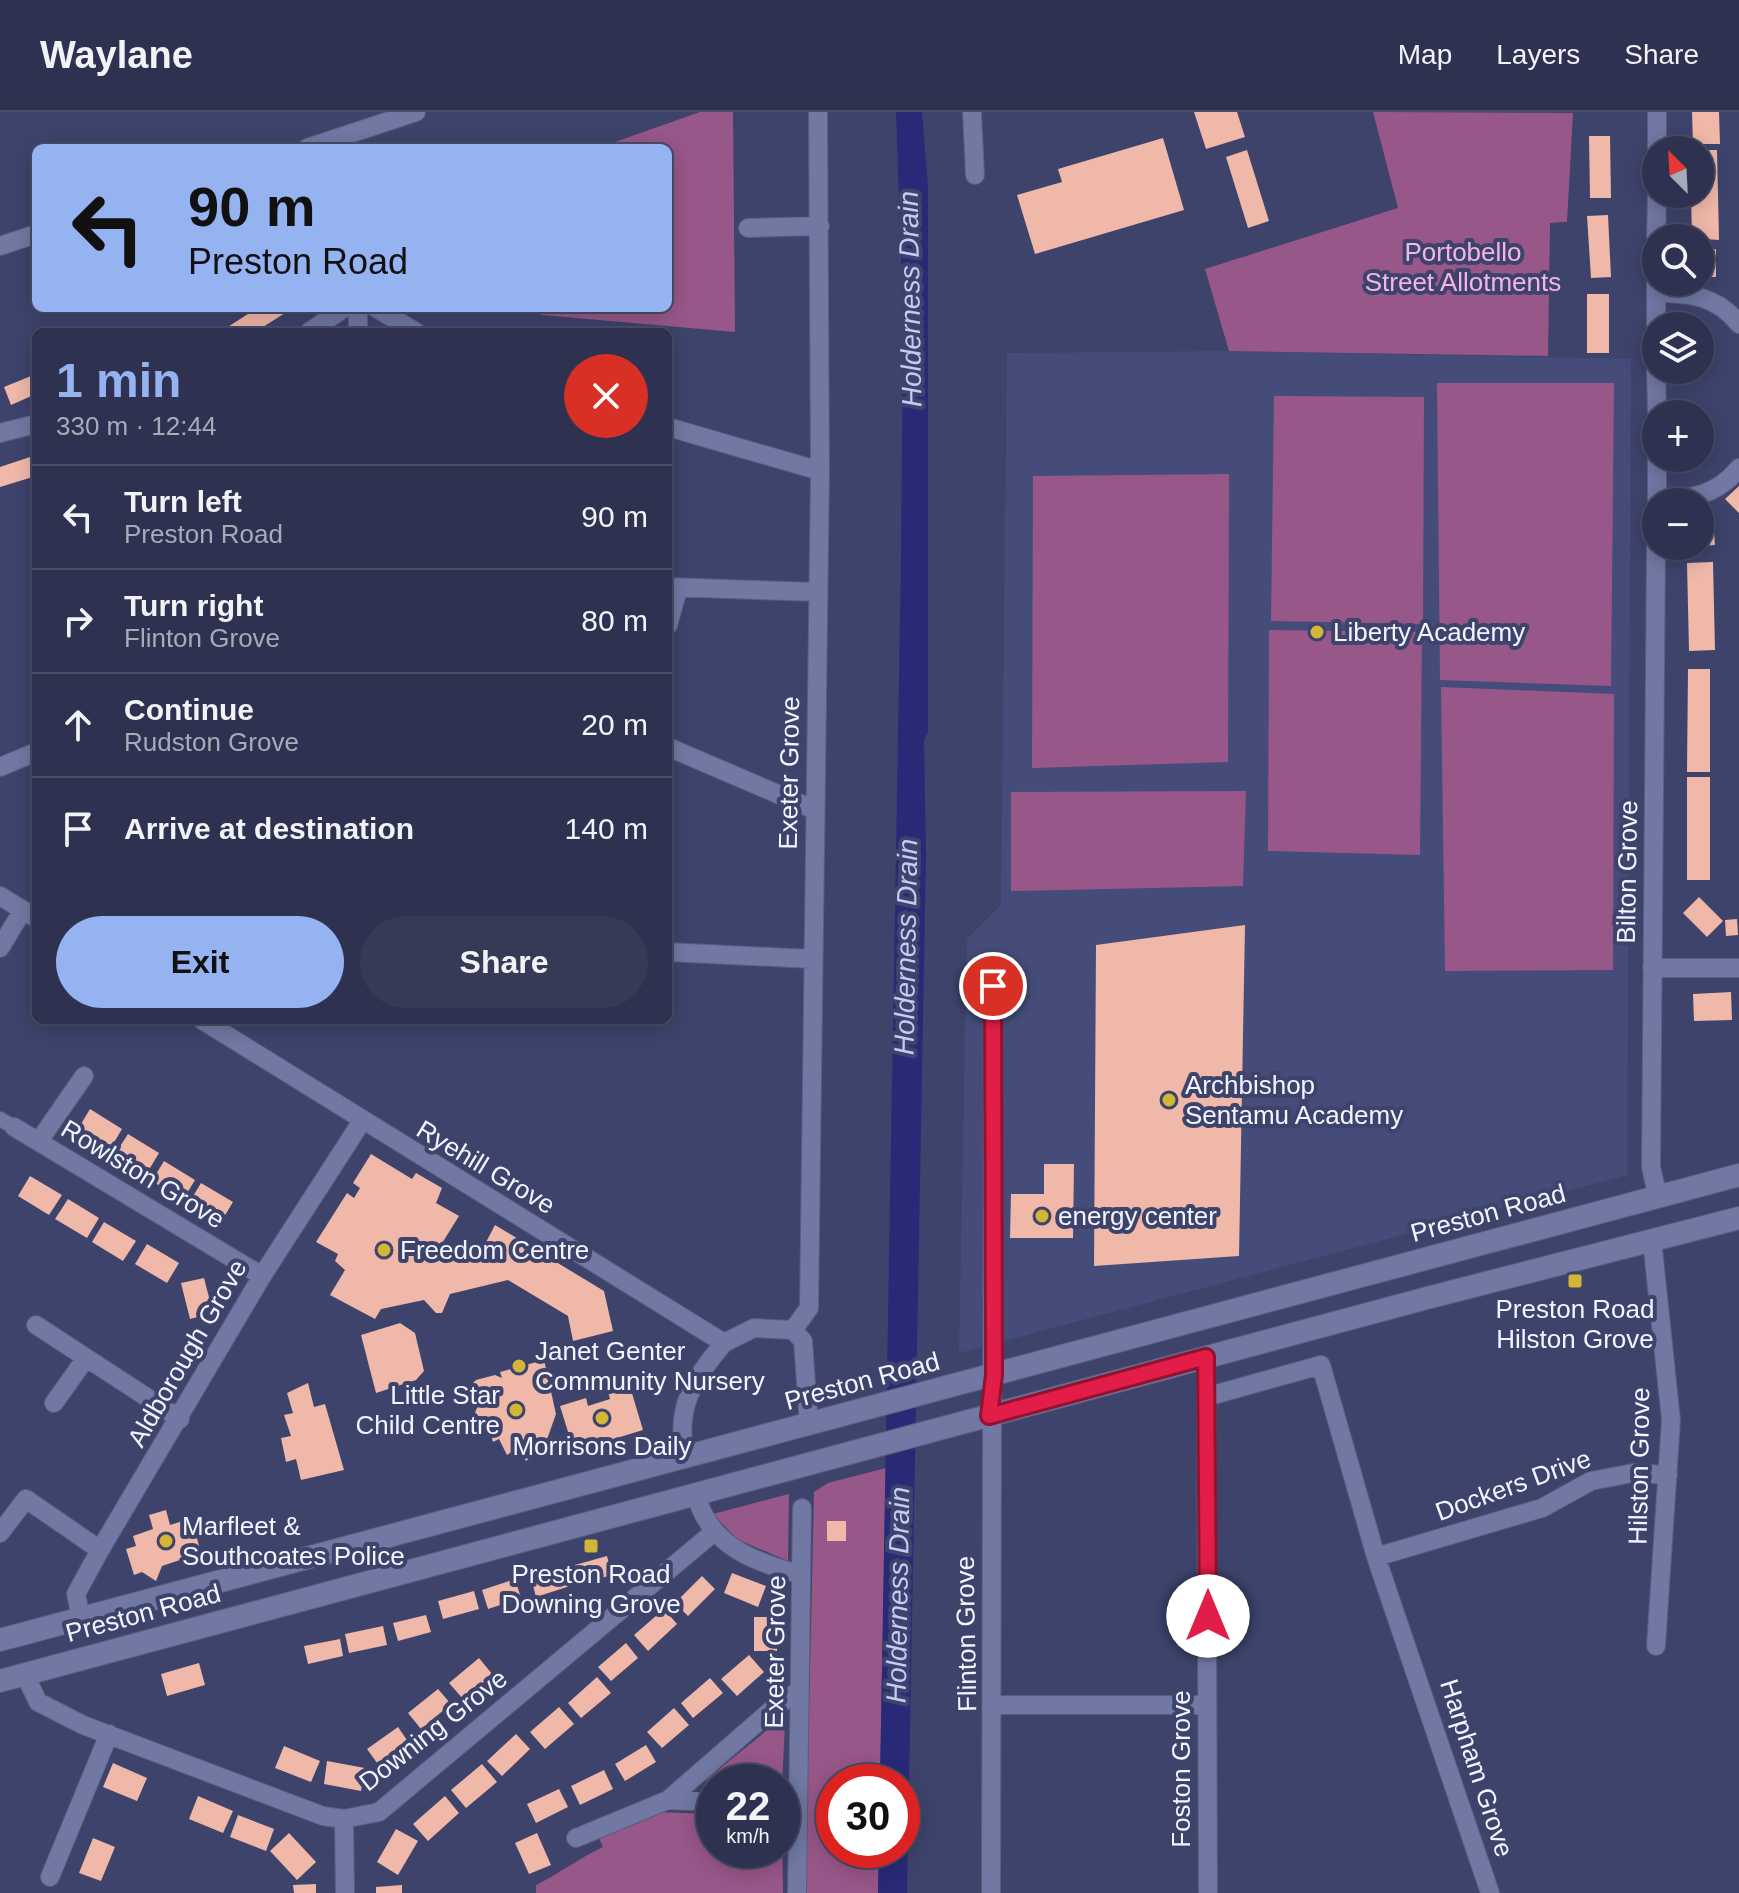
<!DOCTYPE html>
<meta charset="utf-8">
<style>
:root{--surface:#2e3250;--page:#363a57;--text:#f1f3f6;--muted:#a7aab7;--line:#494d67;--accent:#95b2f1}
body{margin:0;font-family:Arial,sans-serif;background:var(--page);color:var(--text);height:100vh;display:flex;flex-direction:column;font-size:30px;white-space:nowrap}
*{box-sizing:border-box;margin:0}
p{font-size:26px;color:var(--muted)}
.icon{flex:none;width:44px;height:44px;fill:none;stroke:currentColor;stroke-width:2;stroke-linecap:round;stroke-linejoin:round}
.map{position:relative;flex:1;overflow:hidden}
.sheet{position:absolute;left:32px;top:216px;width:640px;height:696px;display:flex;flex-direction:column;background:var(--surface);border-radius:12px;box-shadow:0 4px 20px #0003,0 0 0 2px var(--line)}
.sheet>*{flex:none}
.banner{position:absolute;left:32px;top:32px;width:640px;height:168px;border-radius:12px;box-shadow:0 4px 20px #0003,0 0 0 2px var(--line);background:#95b2f1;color:#111;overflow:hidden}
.needle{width:52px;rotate:336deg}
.buttons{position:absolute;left:1642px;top:24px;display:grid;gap:16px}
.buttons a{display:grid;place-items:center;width:72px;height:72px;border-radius:50%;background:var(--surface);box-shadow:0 4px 20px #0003,0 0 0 2px var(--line);font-size:40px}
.speed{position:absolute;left:696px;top:1652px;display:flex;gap:16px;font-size:40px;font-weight:700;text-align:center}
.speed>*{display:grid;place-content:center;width:104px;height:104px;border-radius:50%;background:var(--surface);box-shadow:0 4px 20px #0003,0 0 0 2px var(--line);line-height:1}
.speed small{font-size:20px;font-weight:400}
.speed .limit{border:12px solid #d22;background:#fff;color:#111}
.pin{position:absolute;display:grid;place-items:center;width:68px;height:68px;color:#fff;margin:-34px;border:4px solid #fff;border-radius:50%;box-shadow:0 2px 8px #0007}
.me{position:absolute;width:88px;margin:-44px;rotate:0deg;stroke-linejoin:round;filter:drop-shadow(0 0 6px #0008)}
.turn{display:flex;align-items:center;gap:28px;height:168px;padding:0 24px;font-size:36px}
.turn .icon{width:104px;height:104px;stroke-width:2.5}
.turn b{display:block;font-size:56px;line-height:68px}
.round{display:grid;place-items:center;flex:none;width:84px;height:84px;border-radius:42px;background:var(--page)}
.head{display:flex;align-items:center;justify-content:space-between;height:136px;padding:0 24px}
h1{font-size:48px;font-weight:600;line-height:60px;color:var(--accent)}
.action{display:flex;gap:16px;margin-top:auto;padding:16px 24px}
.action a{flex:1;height:92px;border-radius:48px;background:var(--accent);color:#111;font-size:32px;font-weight:600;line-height:92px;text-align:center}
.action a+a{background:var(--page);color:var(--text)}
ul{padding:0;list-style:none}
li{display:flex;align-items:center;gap:24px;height:104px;padding:0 24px;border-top:2px solid var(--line)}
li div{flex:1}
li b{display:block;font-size:30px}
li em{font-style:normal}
header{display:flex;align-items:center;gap:48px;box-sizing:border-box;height:112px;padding:0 40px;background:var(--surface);border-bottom:2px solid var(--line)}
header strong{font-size:38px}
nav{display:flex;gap:44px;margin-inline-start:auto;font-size:28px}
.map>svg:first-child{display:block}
.built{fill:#464c7a}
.green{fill:#975789}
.water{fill:#282a78}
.building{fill:#efb8a9}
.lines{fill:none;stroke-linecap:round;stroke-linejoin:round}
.pedestrian-casing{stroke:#5a5e7c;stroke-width:16}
.minor-casing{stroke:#5a5e7c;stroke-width:20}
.tertiary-casing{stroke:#5a5e7c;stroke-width:24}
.pedestrian{stroke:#7078a3;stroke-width:14}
.minor{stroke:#7078a3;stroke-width:18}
.tertiary{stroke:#7078a3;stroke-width:22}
.route-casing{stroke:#92132f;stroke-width:20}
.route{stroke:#e11d48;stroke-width:14}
.poi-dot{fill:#d3b635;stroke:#3d436b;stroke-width:3}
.labels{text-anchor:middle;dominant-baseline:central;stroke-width:8;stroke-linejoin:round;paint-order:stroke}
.park-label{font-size:26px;fill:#f4b4e4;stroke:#3d436b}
.poi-label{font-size:26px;fill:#f2f4fe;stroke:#3d436b;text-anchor:start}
.street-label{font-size:26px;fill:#f2f4fe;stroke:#3d436b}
.water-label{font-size:28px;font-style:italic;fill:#c2ccf9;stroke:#3d436b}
</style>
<header>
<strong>Waylane</strong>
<nav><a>Map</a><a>Layers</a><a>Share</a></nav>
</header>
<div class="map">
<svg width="1739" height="1781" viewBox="0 0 1739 1781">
<rect width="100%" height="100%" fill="#3d436b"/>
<path class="built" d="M1229 239 1631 247 1627 1063 959 1241 967 827 1001 793 1007 241Z"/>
<path class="green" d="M700 0H733L735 220 542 203 531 196H668V36H598Z
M1373 0 1573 1 1567 110 1550 111 1548 244 1229 239 1205 157 1398 96Z
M1437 271H1614L1611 574 1440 568Z
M1274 284 1424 285 1423 512 1271 509Z
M1229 362 1228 650 1032 656 1033 364Z
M1269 518 1422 520 1420 743 1268 739Z
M1441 575 1614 582 1613 858 1445 859Z
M1246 679 1243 774 1011 779V680Z
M886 1356 880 1670H834V1738H879L878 1781H805L814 1380 828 1371Z
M789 1382 788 1449 737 1427 713 1402Z
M782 1606 785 1610 782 1675V1670H714V1679L706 1673 707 1667Z
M656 1700 714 1702V1738H782V1712L783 1781H536V1773C560 1761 578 1747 603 1735L598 1724Z"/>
<path class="water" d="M896 0H922L928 75V620L924 628 926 743 907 1781H878L879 1738H902V1670H880L901 447 903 207Z"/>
<path class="building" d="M1194 0H1237L1245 25 1206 37Z
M1692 0H1719L1720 32H1693Z
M1589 24H1610L1611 86H1590Z
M1163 26 1184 98 1035 142 1017 83 1062 70 1058 57Z
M1247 38 1269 109 1248 116 1226 45Z
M1700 38H1717L1719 128 1692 126 1691 82H1700Z
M1608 103 1611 165 1591 166 1587 104Z
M1700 137H1716V165H1700Z
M1587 182H1609V241H1587Z
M257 196H293L255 220H220Z
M36 262V282L11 293 4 275Z
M36 343V364L0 375V355Z
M1739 374V401L1725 387Z
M1713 405 1715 433 1700 434V406Z
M1713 450 1715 538 1689 539 1687 451Z
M1688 557H1710V660H1687Z
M1687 665H1710V768H1687Z
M1699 785 1723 809 1707 825 1683 801Z
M1737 807 1738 823 1726 824 1725 808Z
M1245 813 1239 1144 1094 1154 1096 833Z
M1731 880 1732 908 1694 909 1693 882Z
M90 997 122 1017 110 1037 78 1017Z
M128 1022 159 1041 147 1061 115 1042Z
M371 1042 412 1067 416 1061 442 1076 436 1091 459 1104 436 1141 442 1145 484 1134 495 1113 604 1179 613 1219 573 1229 568 1204 508 1168 450 1182 442 1201H436L424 1188 381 1197 375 1207 330 1183 345 1158 335 1149 338 1142 316 1130 347 1081 354 1086 360 1076 353 1071Z
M164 1049 195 1068 183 1088 152 1069Z
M1044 1052H1074L1073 1126H1010L1011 1082H1044Z
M30 1064 62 1083 49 1103 18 1084Z
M201 1071 233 1090 221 1110 189 1091Z
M68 1087 99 1106 87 1126 55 1107Z
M104 1110 136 1129 123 1149 92 1130Z
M147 1132 179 1151 167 1171 135 1152Z
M204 1166 213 1201 190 1207 181 1171Z
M400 1211 415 1221 424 1259 416 1268 376 1281 361 1223Z
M544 1248 556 1302 545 1333 526 1349 517 1336 507 1343 499 1327 493 1330 488 1313 475 1301 480 1288 467 1277 476 1268 495 1263 502 1266 500 1260Z
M628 1268 643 1318 574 1339 560 1294 586 1286 588 1294 610 1287 608 1279 616 1277 614 1273Z
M308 1271 314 1295 325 1292 344 1358 301 1368 296 1347 286 1350 281 1326 291 1324 284 1303 293 1301 287 1281Z
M166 1398 170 1413 186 1408 190 1420 195 1419 201 1441 162 1454 156 1469 142 1460 134 1463 126 1437 136 1434 133 1424 153 1417 149 1403Z
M827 1409H846V1429H827Z
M607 1444 612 1463 580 1472 575 1453Z
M564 1456 570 1474 536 1485 531 1466Z
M732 1461 766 1474 758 1495 724 1481Z
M702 1464 715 1477 688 1504 675 1491Z
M515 1467 521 1486 488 1497 482 1478Z
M474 1479 479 1497 443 1507 438 1489Z
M664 1497 677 1512 648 1539 634 1523Z
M426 1503 431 1520 398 1529 393 1511Z
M754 1505H777V1539H754Z
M383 1514 387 1533 349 1541 345 1522Z
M340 1527 343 1544 308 1552 304 1534Z
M626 1531 638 1546 611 1569 598 1555Z
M749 1543 764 1560 737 1584 721 1567Z
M479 1546 493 1563 463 1587 449 1571Z
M199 1551 205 1573 167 1584 161 1562Z
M597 1565 611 1581 581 1606 568 1591Z
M710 1566 723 1581 693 1606 681 1591Z
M438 1577 451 1592 421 1617 408 1601Z
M559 1595 574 1612 545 1637 530 1620Z
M674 1596 689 1613 662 1636 647 1620Z
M398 1615 411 1634 380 1655 367 1637Z
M516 1622 530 1637 502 1664 487 1649Z
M646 1633 656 1650 625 1669 615 1652Z
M284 1634 320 1649 311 1670 275 1656Z
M327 1649 365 1656 361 1679 324 1672Z
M113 1651 147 1666 137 1689 103 1675Z
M482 1652 497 1670 466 1696 451 1678Z
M604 1658 613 1677 580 1693 571 1674Z
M559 1677 568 1695 536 1711 527 1692Z
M198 1684 233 1699 223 1721 189 1707Z
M445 1684 459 1701 428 1729 413 1712Z
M238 1703 274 1717 266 1739 230 1725Z
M396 1717 418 1729 398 1763 377 1750Z
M289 1721 316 1750 297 1768 270 1739Z
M537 1721 551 1753 529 1762 515 1731Z
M93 1726 115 1735 101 1769 79 1761Z
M316 1772V1781H294L293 1773Z
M402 1773V1781H376V1775Z"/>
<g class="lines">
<defs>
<path id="pedestrian" d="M0 1007 14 1015"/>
<path id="minor" d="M972 0 975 63
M307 36 416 0
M1657 38V0
M748 116 820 114
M1656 126 1657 82
M0 134 36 122
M1656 170V214
M1656 181C1690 181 1717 184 1739 212
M358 196V220
M376 196 416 220
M309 220 344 196
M1656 258 1657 302
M668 315 820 359
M0 321 36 312
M1657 346V390
M1657 388C1691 387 1716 384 1739 356
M1656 434 1651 1055 1658 1086
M668 475 818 480
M668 513 678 477
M668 635 815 698
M0 655 36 640
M0 784 36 806
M0 836 23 798
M668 840 812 847
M1652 856H1739
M202 908 724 1231 754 1216 793 1218
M14 1015 262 1164
M39 1029 84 964
M1652 1128 1671 1308 1656 1534
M36 1213 180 1307
M1206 1245 1208 1781
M1206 1285 1321 1253 1376 1445 1490 1781
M54 1291 86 1246
M809 1313 803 1229 793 1218 809 1196 820 359 818 0
M685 1344C675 1296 693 1267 724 1231
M696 1383C710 1435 754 1449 801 1463
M0 1421 26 1387 100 1438
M1376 1445 1542 1396 1591 1369 1633 1361 1668 1363
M81 1506 76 1482 100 1438 262 1164 362 1009
M25 1563 38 1590 83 1613 323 1704 344 1707 379 1700 714 1420
M994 1593H1206
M668 1688 714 1690
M344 1707 345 1781
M576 1726 668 1688 776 1594 800 1578
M50 1765 109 1622
M797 1781 802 1396
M991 1781 993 874"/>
<path id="tertiary" d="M0 1528 1739 1063
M0 1569 1427 1186 1739 1106"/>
</defs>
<use href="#pedestrian" class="pedestrian-casing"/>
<use href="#minor" class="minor-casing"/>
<use href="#tertiary" class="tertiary-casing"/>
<use href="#pedestrian" class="pedestrian"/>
<use href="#minor" class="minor"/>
<use href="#tertiary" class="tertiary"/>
</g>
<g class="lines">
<defs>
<path id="route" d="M993 874 994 1263 989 1304 1206 1245 1208 1504"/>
</defs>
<use href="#route" class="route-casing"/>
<use href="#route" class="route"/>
</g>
<g class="poi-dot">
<circle cx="1317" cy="520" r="8"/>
<circle cx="1169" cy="988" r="8"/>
<circle cx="1042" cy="1104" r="8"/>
<circle cx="384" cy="1138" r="8"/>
<rect x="1567" y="1161" width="16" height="16" rx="4"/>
<circle cx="519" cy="1254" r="8"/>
<circle cx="516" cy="1298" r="8"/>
<circle cx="602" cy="1306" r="8"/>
<circle cx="166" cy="1429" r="8"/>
<rect x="583" y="1426" width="16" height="16" rx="4"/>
</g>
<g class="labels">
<g class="park-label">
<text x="1463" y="140">Portobello<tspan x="1463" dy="30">Street Allotments</tspan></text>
</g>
<g class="poi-label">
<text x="1333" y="520">Liberty Academy</text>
<text x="1185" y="973">Archbishop<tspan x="1185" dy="30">Sentamu Academy</tspan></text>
<text x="1058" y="1104">energy center</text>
<text x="400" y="1138">Freedom Centre</text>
<text x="1575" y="1197" text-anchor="middle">Preston Road<tspan x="1575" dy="30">Hilston Grove</tspan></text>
<text x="535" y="1239">Janet Genter<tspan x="535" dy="30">Community Nursery</tspan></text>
<text x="500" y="1283" text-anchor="end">Little Star<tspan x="500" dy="30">Child Centre</tspan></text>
<text x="602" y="1334" text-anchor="middle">Morrisons Daily</text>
<text x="182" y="1414">Marfleet &amp;<tspan x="182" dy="30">Southcoates Police</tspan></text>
<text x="591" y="1462" text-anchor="middle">Preston Road<tspan x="591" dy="30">Downing Grove</tspan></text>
</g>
<g class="street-label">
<text transform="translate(789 661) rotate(-89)">Exeter Grove</text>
<text transform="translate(1627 760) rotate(-89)">Bilton Grove</text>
<text transform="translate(486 1055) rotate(31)">Ryehill Grove</text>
<text transform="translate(143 1062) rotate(31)">Rowlston Grove</text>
<text transform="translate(1488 1101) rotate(-15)">Preston Road</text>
<text transform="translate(187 1241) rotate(-60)">Aldborough Grove</text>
<text transform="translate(862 1269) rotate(-15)">Preston Road</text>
<text transform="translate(1639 1354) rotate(-89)">Hilston Grove</text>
<text transform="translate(1513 1373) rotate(-20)">Dockers Drive</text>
<text transform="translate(143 1501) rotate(-15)">Preston Road</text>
<text transform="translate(966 1522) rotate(-91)">Flinton Grove</text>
<text transform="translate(775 1540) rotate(-89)">Exeter Grove</text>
<text transform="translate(433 1618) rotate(-38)">Downing Grove</text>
<text transform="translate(1477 1656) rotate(72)">Harpham Grove</text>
<text transform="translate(1181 1657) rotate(-90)">Foston Grove</text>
</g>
<g class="water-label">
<text transform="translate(910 187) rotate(-91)">Holderness Drain</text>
<text transform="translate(906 835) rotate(-89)">Holderness Drain</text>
<text transform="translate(898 1483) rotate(-89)">Holderness Drain</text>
</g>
</g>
</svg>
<div class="buttons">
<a><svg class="needle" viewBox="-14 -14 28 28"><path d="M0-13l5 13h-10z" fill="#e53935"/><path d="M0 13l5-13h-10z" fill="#a7aab7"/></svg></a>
<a><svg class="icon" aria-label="search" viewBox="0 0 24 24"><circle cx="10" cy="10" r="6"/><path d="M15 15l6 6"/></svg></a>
<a><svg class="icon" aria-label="layers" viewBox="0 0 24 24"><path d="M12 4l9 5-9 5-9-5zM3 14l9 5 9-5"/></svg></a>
<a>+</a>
<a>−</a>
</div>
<div class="speed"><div>22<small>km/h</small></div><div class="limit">30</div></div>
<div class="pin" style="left:993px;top:874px;background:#d93025"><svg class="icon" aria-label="arrive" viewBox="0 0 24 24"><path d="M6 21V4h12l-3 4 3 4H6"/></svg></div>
<svg class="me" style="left:1208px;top:1504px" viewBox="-20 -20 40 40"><circle r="19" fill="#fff"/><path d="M0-13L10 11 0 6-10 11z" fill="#e11d48"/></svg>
<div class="banner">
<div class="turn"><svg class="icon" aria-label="left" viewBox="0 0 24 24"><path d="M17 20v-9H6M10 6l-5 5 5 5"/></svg><div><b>90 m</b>Preston Road</div></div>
</div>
<section class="sheet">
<div class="head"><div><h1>1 min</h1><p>330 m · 12:44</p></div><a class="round" style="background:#d93025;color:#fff"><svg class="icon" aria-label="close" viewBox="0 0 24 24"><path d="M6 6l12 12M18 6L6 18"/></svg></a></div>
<ul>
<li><svg class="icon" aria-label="left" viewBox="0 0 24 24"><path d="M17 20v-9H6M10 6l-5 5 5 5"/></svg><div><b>Turn left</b><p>Preston Road</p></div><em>90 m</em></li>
<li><svg class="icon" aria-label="right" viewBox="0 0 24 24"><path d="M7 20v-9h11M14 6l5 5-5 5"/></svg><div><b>Turn right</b><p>Flinton Grove</p></div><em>80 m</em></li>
<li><svg class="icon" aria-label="ahead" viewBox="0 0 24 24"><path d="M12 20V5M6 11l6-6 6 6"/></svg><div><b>Continue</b><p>Rudston Grove</p></div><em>20 m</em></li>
<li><svg class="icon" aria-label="arrive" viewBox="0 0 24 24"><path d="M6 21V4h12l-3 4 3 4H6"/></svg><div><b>Arrive at destination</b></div><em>140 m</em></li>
</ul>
<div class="action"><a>Exit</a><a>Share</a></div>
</section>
</div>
